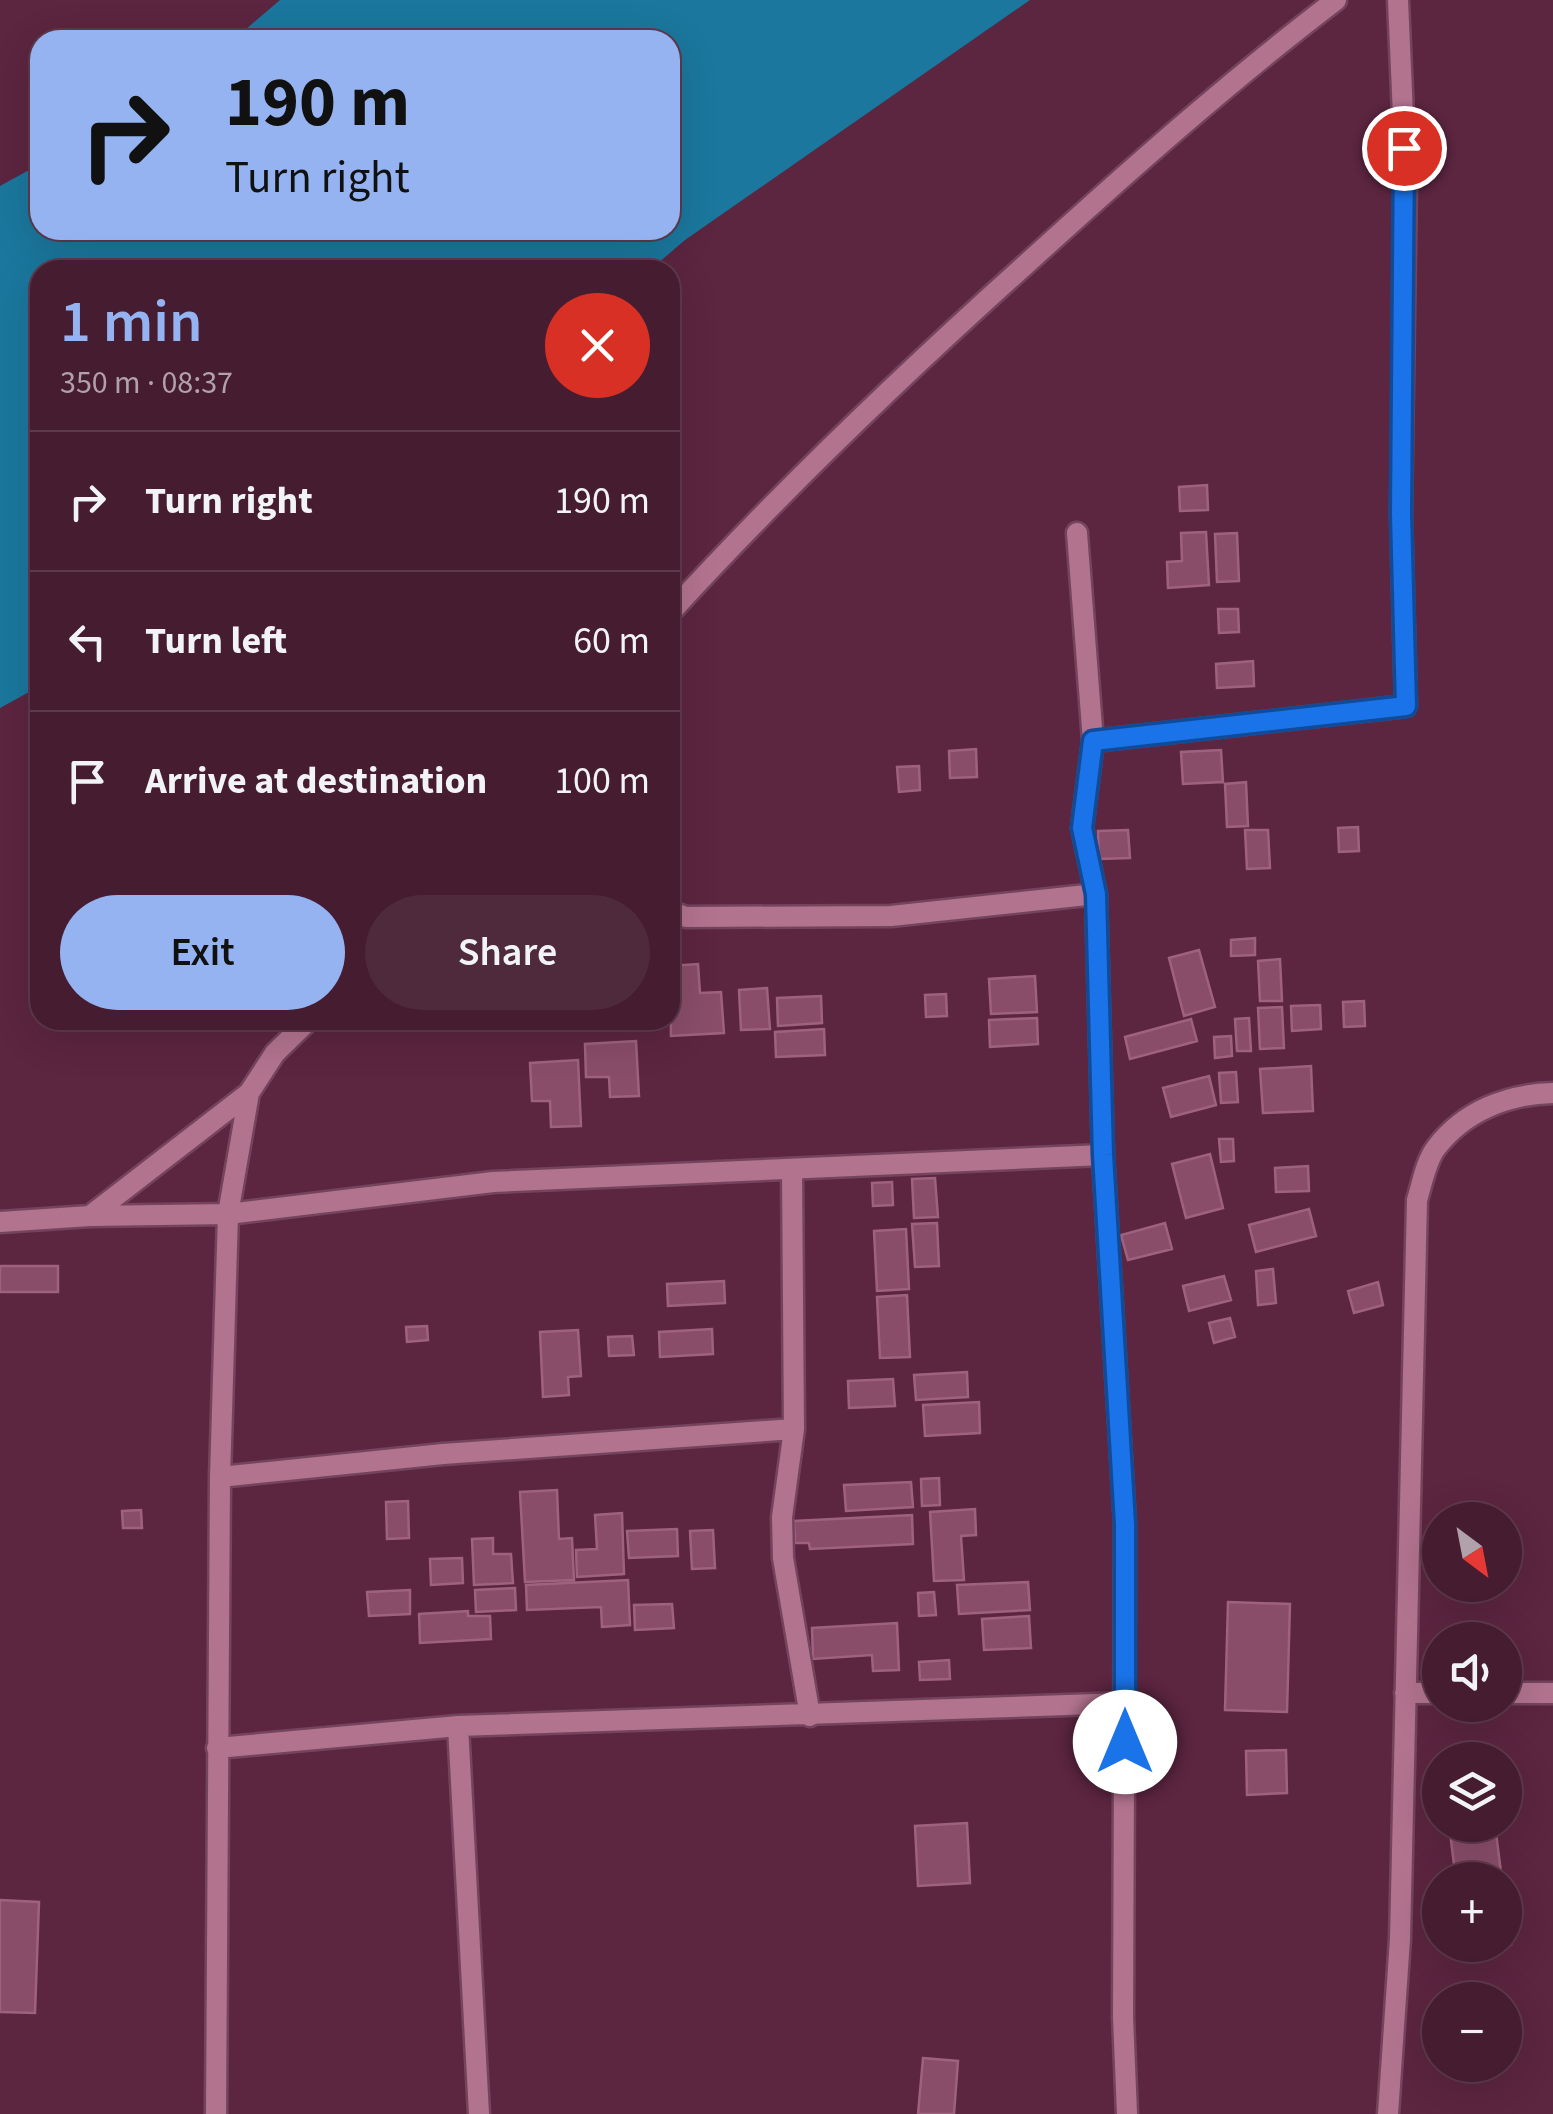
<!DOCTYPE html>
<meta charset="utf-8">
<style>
:root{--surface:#451c30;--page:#4f293c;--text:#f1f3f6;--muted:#b0a1ab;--line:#5d3a4c;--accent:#95b2f1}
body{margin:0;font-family:"Source Sans 3",sans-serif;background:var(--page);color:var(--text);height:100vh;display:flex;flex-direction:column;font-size:38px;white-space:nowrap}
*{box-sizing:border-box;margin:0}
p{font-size:32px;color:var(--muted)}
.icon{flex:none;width:55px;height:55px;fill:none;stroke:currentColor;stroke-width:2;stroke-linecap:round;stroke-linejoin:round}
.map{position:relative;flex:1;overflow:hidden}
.panel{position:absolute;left:30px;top:260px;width:650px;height:770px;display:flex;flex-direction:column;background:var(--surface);border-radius:30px;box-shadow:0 10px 40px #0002,0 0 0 2px var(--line)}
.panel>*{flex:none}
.guide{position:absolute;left:30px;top:30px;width:650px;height:210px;border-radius:30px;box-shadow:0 10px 40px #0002,0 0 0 2px var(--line);background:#95b2f1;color:#111;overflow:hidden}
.needle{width:65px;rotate:148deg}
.fabs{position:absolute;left:1422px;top:1502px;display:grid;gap:20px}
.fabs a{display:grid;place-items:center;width:100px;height:100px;border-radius:50%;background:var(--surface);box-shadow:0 10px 40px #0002,0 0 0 2px var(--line);font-size:50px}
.pin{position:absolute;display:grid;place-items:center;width:85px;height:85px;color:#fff;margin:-42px;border:5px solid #fff;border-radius:50%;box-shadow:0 2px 10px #0007}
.me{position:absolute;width:110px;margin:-55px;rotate:0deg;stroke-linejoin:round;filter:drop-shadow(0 0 8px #0008)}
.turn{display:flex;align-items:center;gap:35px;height:210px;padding:0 30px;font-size:45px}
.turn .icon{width:130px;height:130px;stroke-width:2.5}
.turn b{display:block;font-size:70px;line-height:85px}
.round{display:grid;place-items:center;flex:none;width:105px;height:105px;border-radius:52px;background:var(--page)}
.headline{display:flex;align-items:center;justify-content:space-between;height:170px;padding:0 30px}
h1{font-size:60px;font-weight:600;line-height:75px;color:var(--accent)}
.primary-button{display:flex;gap:20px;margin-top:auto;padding:20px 30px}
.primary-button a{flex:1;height:115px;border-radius:60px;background:var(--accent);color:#111;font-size:40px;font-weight:600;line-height:115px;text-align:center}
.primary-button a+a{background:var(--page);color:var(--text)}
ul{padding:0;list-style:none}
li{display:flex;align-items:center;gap:30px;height:140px;padding:0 30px;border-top:2px solid var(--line)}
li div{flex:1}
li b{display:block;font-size:38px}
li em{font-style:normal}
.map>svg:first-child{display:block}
.water{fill:#1b779d}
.building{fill:#894d69;stroke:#9f627e;stroke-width:2.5}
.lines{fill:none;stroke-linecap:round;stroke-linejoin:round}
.minor-casing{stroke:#74445d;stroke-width:25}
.minor{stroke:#b2738f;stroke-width:20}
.route-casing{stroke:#114b97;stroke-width:25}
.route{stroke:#1a73e8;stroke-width:18}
</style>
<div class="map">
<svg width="1553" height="2114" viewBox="0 0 1553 2114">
<rect width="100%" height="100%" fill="#5c2540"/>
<path class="water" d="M280 0H1030L685 240 650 270H40V686L0 708V186L40 164V230H670V40H233Z"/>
<path class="building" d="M1207 485 1208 510 1180 511 1179 487Z
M1206 532 1209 585 1168 588 1167 562 1182 561 1181 533Z
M1237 533 1239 581 1217 582 1215 534Z
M1218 609H1238L1239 632 1219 633Z
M1253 661 1254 686 1217 688 1216 664Z
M976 749 977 777 950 778 949 751Z
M1221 750 1223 782 1183 784 1181 752Z
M919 766 920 790 899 792 897 767Z
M1246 782 1248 826 1227 827 1225 784Z
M1358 827 1359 851 1339 852 1338 828Z
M1128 830 1130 858 1099 859 1098 831Z
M1245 830H1268L1270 868 1247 869Z
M1255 938V955L1231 956V940Z
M1199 950 1215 1007 1184 1016 1169 958Z
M1280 959 1282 1001H1260L1258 961Z
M698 964 700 993 721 992 724 1033 671 1036 670 966Z
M1035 976 1037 1012 991 1014 989 979Z
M767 988 770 1029 741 1030 739 990Z
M946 994 947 1016 926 1017 925 995Z
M821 996 822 1023 778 1026 777 998Z
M1364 1001 1365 1026 1344 1027 1343 1002Z
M1320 1005 1321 1029 1292 1031 1291 1006Z
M1282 1007 1284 1048 1260 1049 1258 1008Z
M1037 1018 1038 1044 990 1047 989 1020Z
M1249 1018 1251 1051H1237L1235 1019Z
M1191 1019 1197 1041 1130 1059 1125 1037Z
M824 1029 825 1055 776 1057 775 1032Z
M1231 1036 1232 1056 1215 1058 1214 1037Z
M636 1041 639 1096 610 1097 609 1077H586L585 1044Z
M578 1060 581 1126 551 1127 550 1101H532L530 1063Z
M1311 1066 1313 1111 1263 1113 1260 1069Z
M1236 1072 1238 1102 1221 1103 1219 1073Z
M1209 1076 1216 1105 1171 1117 1163 1088Z
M1219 1139H1233L1234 1161 1221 1162Z
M1210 1154 1223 1208 1186 1218 1172 1164Z
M1308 1166 1309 1191 1276 1192 1275 1168Z
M935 1178 938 1217 914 1218 912 1179Z
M892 1182 893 1205 873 1206 872 1183Z
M1309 1209 1316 1236 1256 1252 1249 1225Z
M937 1223 939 1266 915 1267 912 1224Z
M1165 1223 1172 1249 1128 1260 1121 1235Z
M906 1229 909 1289 877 1291 874 1231Z
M0 1266H58V1292H0Z
M1273 1269 1276 1303 1258 1305 1256 1271Z
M1224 1276 1231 1300 1189 1311 1183 1286Z
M724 1281 725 1303 668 1306 667 1284Z
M1378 1282 1383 1305 1354 1313 1348 1291Z
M907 1295 910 1357 880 1358 877 1297Z
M1230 1318 1235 1337 1214 1343 1209 1323Z
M427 1326 428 1340 407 1342 406 1327Z
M712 1329 713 1354 660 1357 659 1332Z
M578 1330 581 1376 568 1377 569 1395 543 1397 540 1332Z
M632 1336 634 1355 609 1356 608 1337Z
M967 1372 968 1397 916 1400 914 1375Z
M893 1379 895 1406 849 1408 848 1381Z
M979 1402 980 1433 925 1436 923 1405Z
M939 1478 940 1505 922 1506 921 1479Z
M911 1482 913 1507 846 1511 844 1485Z
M557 1490 559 1539 572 1538 574 1580 525 1582 520 1492Z
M408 1501 409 1538 387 1539 386 1502Z
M975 1509 976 1535 961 1536 964 1580 934 1581 930 1512Z
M141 1510 142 1528H123L122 1511Z
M622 1513 624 1574 577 1577 576 1550 597 1549 595 1515Z
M912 1515 913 1544 810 1549 809 1543H795L794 1521Z
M677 1529 678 1556 629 1558 627 1531Z
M713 1530 715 1568 692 1569 690 1531Z
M493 1538V1554H511L513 1583 474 1585 472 1539Z
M462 1558 463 1583 431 1585 430 1559Z
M628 1580 630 1625 602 1627 601 1607 527 1610 526 1585Z
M1028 1582 1030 1610 959 1614 957 1585Z
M515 1588 516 1610 476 1612 475 1590Z
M410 1590V1614L369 1616 367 1592Z
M934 1592 936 1615 919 1616 918 1593Z
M1228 1602 1290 1604 1287 1712 1225 1710Z
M672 1604 674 1628 635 1630 634 1605Z
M468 1611V1616H490L491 1639 420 1643 419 1614Z
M1029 1616 1031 1648 984 1650 982 1619Z
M897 1623 899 1670 873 1671 872 1655 813 1659 812 1628Z
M949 1660 950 1679 920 1680 919 1662Z
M1286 1750 1287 1793 1247 1795 1246 1751Z
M967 1823 970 1883 918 1886 915 1826Z
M1449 1825H1495L1502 1880H1456Z
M0 1900 39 1902 35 2013 0 2012Z
M1505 1900 1511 1945 1465 1952 1464 1945H1505Z
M923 2058 958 2061 954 2114H918Z"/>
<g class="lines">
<defs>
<path id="minor" d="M1077 533 1093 741 1082 828 1096 894 1103 1155 1125 1524 1123 2017 1127 2114
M670 613C785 487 908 370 1034 257 1132 168 1231 80 1336 0
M1093 741 1406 706 1401 514 1406 185 1398 0
M670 911 686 917 891 916 1096 894
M792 1170 794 1429 782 1517 783 1558 810 1716
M90 1216 249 1093 275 1053 309 1020
M0 1222 90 1216 228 1214 249 1093
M220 1477 443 1454 794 1429
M1405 1693H1440
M1505 1693H1553
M458 1726 479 2114
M217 1748 458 1726 1125 1703
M216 2114 220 1477 228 1214 493 1182 1103 1155
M1388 2114 1400 1939 1417 1200C1422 1184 1426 1161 1436 1148 1464 1111 1508 1094 1553 1093"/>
</defs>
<use href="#minor" class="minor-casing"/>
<use href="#minor" class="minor"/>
</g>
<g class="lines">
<defs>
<path id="route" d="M1125 1742V1524L1103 1155 1096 894 1082 828 1093 741 1406 706 1401 514 1404 148"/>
</defs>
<use href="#route" class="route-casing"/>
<use href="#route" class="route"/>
</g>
</svg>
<div class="fabs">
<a><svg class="needle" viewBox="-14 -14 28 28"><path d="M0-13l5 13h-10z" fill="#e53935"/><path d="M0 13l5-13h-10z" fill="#b0a1ab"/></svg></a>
<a><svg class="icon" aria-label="sound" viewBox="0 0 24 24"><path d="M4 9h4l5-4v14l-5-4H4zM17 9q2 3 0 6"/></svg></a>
<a><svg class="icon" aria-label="layers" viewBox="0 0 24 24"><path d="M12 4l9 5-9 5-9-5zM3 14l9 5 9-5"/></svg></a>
<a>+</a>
<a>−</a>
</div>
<div class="pin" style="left:1404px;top:148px;background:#d93025"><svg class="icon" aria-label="arrive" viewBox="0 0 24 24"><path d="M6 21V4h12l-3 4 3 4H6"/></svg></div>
<svg class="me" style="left:1125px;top:1742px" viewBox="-20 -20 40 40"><circle r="19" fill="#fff"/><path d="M0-13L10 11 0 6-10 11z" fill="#1a73e8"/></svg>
<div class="guide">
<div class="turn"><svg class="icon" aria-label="right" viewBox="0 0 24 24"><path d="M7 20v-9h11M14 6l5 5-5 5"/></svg><div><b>190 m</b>Turn right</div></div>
</div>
<section class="panel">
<div class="headline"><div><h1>1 min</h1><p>350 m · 08:37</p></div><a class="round" style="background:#d93025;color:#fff"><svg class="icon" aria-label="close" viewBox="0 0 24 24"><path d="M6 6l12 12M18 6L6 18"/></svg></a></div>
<ul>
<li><svg class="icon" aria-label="right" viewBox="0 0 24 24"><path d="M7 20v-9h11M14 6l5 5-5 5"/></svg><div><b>Turn right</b></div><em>190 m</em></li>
<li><svg class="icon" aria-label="left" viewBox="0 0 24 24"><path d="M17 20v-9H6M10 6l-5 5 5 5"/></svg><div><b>Turn left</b></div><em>60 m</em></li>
<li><svg class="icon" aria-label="arrive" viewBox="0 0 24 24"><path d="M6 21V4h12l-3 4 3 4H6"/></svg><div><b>Arrive at destination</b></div><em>100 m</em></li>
</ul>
<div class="primary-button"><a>Exit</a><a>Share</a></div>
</section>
</div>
